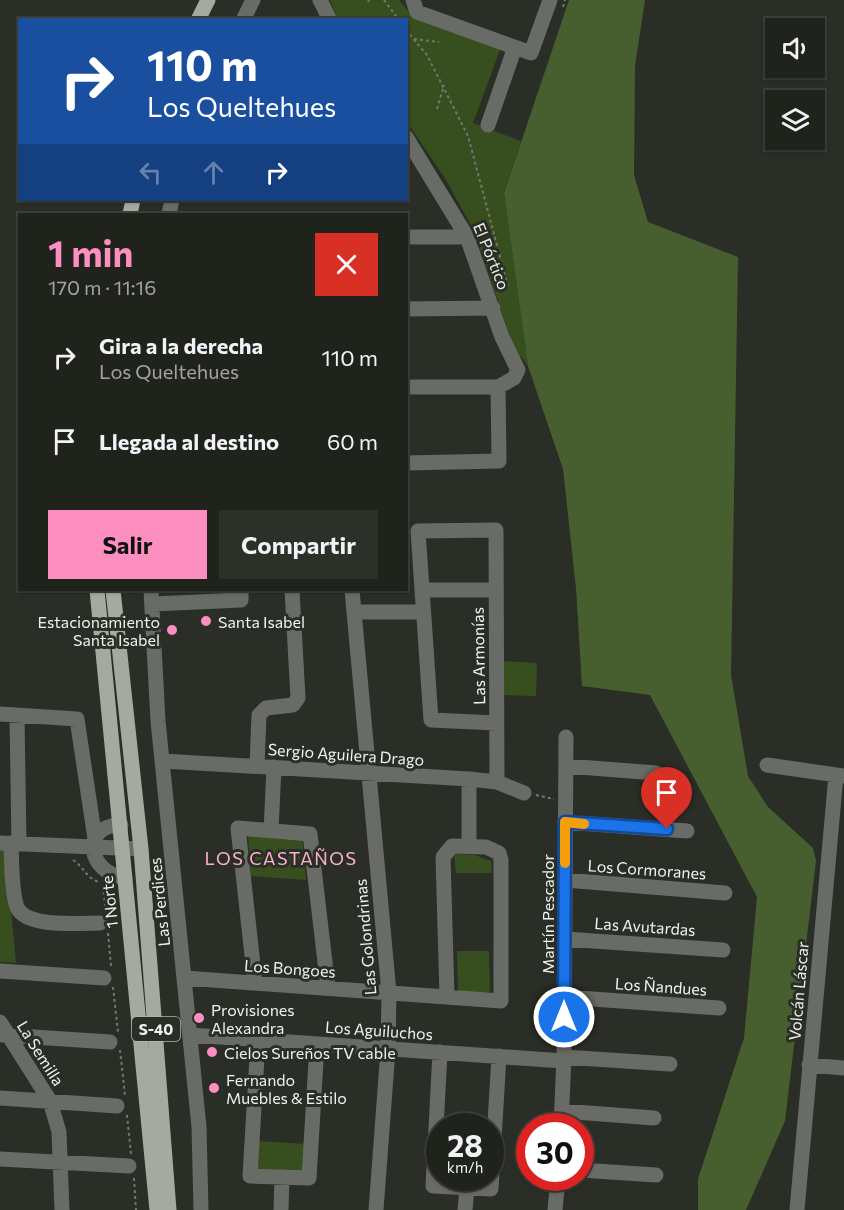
<!DOCTYPE html>
<html lang="es">
<meta charset="utf-8">
<style>
:root{--surface:#20221c;--page:#2d2f29;--text:#f1f3f6;--muted:#a2a4a3;--line:#3d3f3b;--accent:#fd8ec0}
body{margin:0;font-family:Commissioner,sans-serif;background:var(--page);color:var(--text);height:100vh;display:flex;flex-direction:column;font-size:22px;white-space:nowrap}
*{box-sizing:border-box;margin:0}
p{font-size:20px;color:var(--muted)}
.icon{flex:none;width:33px;height:33px;fill:none;stroke:currentColor;stroke-width:2;stroke-linecap:round;stroke-linejoin:round}
.map{position:relative;flex:1;overflow:hidden}
.side{position:absolute;left:18px;top:213px;width:390px;height:378px;display:flex;flex-direction:column;background:var(--surface);border-radius:0px;box-shadow:0 2px 4px #0004,0 0 0 2px var(--line)}
.side>*{flex:none}
.banner{position:absolute;left:18px;top:18px;width:390px;height:183px;border-radius:0px;box-shadow:0 2px 4px #0004,0 0 0 2px var(--line);background:#1a4fa0;color:#fff;overflow:hidden}
.controls{position:absolute;left:765px;top:18px;display:grid;gap:12px}
.controls a{display:grid;place-items:center;width:60px;height:60px;border-radius:0px;background:var(--surface);box-shadow:0 2px 4px #0004,0 0 0 2px var(--line);font-size:30px}
.speed{position:absolute;left:426px;top:1113px;display:flex;gap:12px;font-size:30px;font-weight:700;text-align:center}
.speed>*{display:grid;place-content:center;width:78px;height:78px;border-radius:50%;background:var(--surface);box-shadow:0 2px 4px #0004,0 0 0 2px var(--line);line-height:1}
.speed small{font-size:15px;font-weight:400}
.speed .limit{border:9px solid #d22;background:#fff;color:#111}
.pin{position:absolute;display:grid;place-items:center;width:51px;height:51px;color:#fff;margin:-62px -26px;border-radius:50% 50% 50% 0;rotate:-45deg;box-shadow:0 0 6px #0007}
.pin .icon{rotate:45deg}
.me{position:absolute;width:66px;margin:-33px;rotate:0deg;stroke-linejoin:round;filter:drop-shadow(0 0 4px #0008)}
.turn{display:flex;align-items:center;gap:21px;height:126px;padding:0 30px;font-size:27px}
.turn .icon{width:78px;height:78px;stroke-width:2.5}
.turn b{display:block;font-size:42px;line-height:51px}
.lanes{display:flex;align-items:center;height:57px;padding:0 30px;background:#0003;justify-content:center;gap:30px;direction:ltr}
.lanes .off{opacity:.35}
.round{display:grid;place-items:center;flex:none;width:63px;height:63px;border-radius:0px;background:var(--page)}
.summary{display:flex;align-items:center;justify-content:space-between;height:102px;padding:0 30px}
h1{font-size:36px;font-weight:700;line-height:45px;color:var(--accent)}
.button{display:flex;gap:12px;margin-top:auto;padding:12px 30px}
.button a{flex:1;height:69px;border-radius:0px;background:var(--accent);color:#111;font-size:24px;font-weight:700;line-height:69px;text-align:center}
.button a+a{background:var(--page);color:var(--text)}
ul{padding:0;list-style:none}
li{display:flex;align-items:center;gap:18px;height:84px;padding:0 30px}
li div{flex:1}
li b{display:block;font-size:22px}
li em{font-style:normal}
.map>svg:first-child{display:block}
.green{fill:#374e1f}
.forest{fill:#475f2f}
.lines{fill:none;stroke-linecap:round;stroke-linejoin:round}
.path{stroke:#747770;stroke-width:2;stroke-dasharray:3 3;stroke-linecap:butt}
.minor{stroke:#696b67;stroke-width:15}
.major{stroke:#a5aaa1;stroke-width:15}
.route-casing{stroke:#114b97;stroke-width:15}
.route{stroke:#1a73e8;stroke-width:10}
.slow{stroke:#f59e0b;stroke-width:10}
.poi-dot{fill:#fd8ec0;stroke:#2a2e26;stroke-width:2}
.labels{text-anchor:middle;dominant-baseline:central;stroke-width:6;stroke-linejoin:round;paint-order:stroke}
.shield{fill:#2a2e26;stroke:#b4b7b1;stroke-width:1.5}
.shield-label{font-size:15px;font-weight:bold;fill:#eff2ed}
.street-label{font-size:16px;fill:#eff2ed;stroke:#2a2e26}
.poi-label{font-size:16px;fill:#eff2ed;stroke:#2a2e26;text-anchor:start}
.neighbourhood-label{font-size:18px;letter-spacing:1.5px;fill:#feafd0;stroke:#2a2e26}
</style>
<div class="map">
<svg width="844" height="1210" viewBox="0 0 844 1210">
<rect width="100%" height="100%" fill="#2a2e26"/>
<path class="green" d="M330 0H399C416 26 472 37 501 47L473 123 521 141 504 193 528 366 514 348 474 231 446 180 407 122 406 20 338 19Z
M502 661 537 663 536 696 502 695Z
M248 835 302 838 306 880 251 876Z
M0 846H5L16 963 0 962Z
M454 854 475 855 491 861 492 873H456Z
M457 951H489L490 992 458 993Z
M257 1141 307 1144 305 1173 255 1171Z"/>
<path class="forest" d="M569 0H645L635 66 634 175 648 222 738 257 731 675 748 776 768 807 813 848 816 861 785 1121 746 1210H698V1179L744 1038 757 897 650 695 582 686 576 588 563 469 528 366 504 193Z"/>
<g class="lines">
<path class="path" d="M384 0 399 20
M368 2 369 0
M563 7 565 0
M406 30 427 55 468 136 508 287
M414 39 439 42
M437 109 444 85
M536 795 554 799
M73 860C84 867 86 878 99 882
M103 886 106 913
M108 933 111 966
M113 987 118 1032
M120 1050 125 1095
M127 1115 131 1154
M134 1178 136 1210"/>
<path class="minor" d="M320 0 330 20
M413 0 417 12 531 53 550 0
M243 20 253 0
M488 125 515 47
M406 137 467 237 502 337 518 370 514 378 498 387
M169 214 172 200
M406 237H467
M406 309 493 308
M406 387H498
M406 463 499 461 498 387
M151 590 158 721 199 1127 201 1210
M352 590 389 993 388 1050 376 1210
M422 590H496
M152 604 241 600V590
M354 612H423
M0 714 77 719 95 839
M17 716 19 844
M497 723 431 720 418 531 496 530C496 614 497 698 497 782
M163 761 469 779 497 782 524 793
M767 765 844 776
M257 766 259 715 266 708 293 705 298 698 292 590
M566 766 656 773
M565 822 687 831
M121 825C80 825 87 873 125 878
M271 831 274 767
M0 843 141 849
M11 843C12 863 11 885 16 904 21 929 80 923 100 923
M469 846V779
M565 880 725 893
M565 939 723 950
M0 971 104 978
M185 978 501 1001V860L499 853 486 847 452 846 443 857 447 996
M255 983 238 828 310 834 328 988
M564 997 719 1008
M0 1022 50 1101 59 1132 62 1210
M3 1035 110 1042
M190 1035 564 1061
M258 1040 250 1176 309 1178 317 1044
M440 1052 433 1186 491 1189 499 1056
M564 1057 670 1064
M809 1065 844 1068
M0 1098 117 1106
M562 1111 654 1118
M561 1126 564 1057 566 737
M0 1159 129 1166
M580 1170 656 1175
M281 1210 282 1177
M465 1210 467 1188
M555 1210 558 1178
M797 1210 836 775"/>
<path class="major" d="M198 20 208 0
M130 214 133 200
M97 590 157 1210
M113 590 141 849 169 1210"/>
</g>
<g class="lines">
<defs>
<path id="route" d="M564 1017 565 822 667 829"/>
</defs>
<use href="#route" class="route-casing"/>
<use href="#route" class="route"/>
<path class="slow" d="M565 863V822L584 824"/>
</g>
<g class="poi-dot">
<circle cx="206" cy="621" r="6"/>
<circle cx="172" cy="630" r="6"/>
<circle cx="199" cy="1018" r="6"/>
<circle cx="212" cy="1052" r="6"/>
<circle cx="214" cy="1088" r="6"/>
</g>
<g class="labels">
<rect class="shield" x="132" y="1017" width="48" height="24" rx="4.5"/>
<g class="shield-label">
<text x="156" y="1029">S-40</text>
</g>
<g class="street-label">
<text transform="translate(492 256) rotate(68)">El Pórtico</text>
<text transform="translate(478 656) rotate(-91)">Las Armonías</text>
<text transform="translate(346 754) rotate(4)">Sergio Aguilera Drago</text>
<text transform="translate(647 869) rotate(4)">Los Cormoranes</text>
<text transform="translate(109 902) rotate(-96)">1 Norte</text>
<text transform="translate(159 902) rotate(-96)">Las Perdices</text>
<text transform="translate(547 914) rotate(-90)">Martín Pescador</text>
<text transform="translate(645 926) rotate(4)">Las Avutardas</text>
<text transform="translate(365 937) rotate(-95)">Las Golondrinas</text>
<text transform="translate(290 968) rotate(4)">Los Bongoes</text>
<text transform="translate(661 986) rotate(4)">Los Ñandues</text>
<text transform="translate(798 991) rotate(-85)">Volcán Láscar</text>
<text transform="translate(379 1030) rotate(4)">Los Aguiluchos</text>
<text transform="translate(41 1053) rotate(58)">La Semilla</text>
</g>
<g class="poi-label">
<text x="160" y="621" text-anchor="end">Estacionamiento<tspan x="160" dy="18">Santa Isabel</tspan></text>
<text x="218" y="621">Santa Isabel</text>
<text x="211" y="1009">Provisiones<tspan x="211" dy="18">Alexandra</tspan></text>
<text x="224" y="1052">Cielos Sureños TV cable</text>
<text x="226" y="1079">Fernando<tspan x="226" dy="18">Muebles &amp; Estilo</tspan></text>
</g>
<g class="neighbourhood-label">
<text x="281" y="858">LOS CASTAÑOS</text>
</g>
</g>
</svg>
<div class="controls">
<a><svg class="icon" aria-label="sound" viewBox="0 0 24 24"><path d="M4 9h4l5-4v14l-5-4H4zM17 9q2 3 0 6"/></svg></a>
<a><svg class="icon" aria-label="layers" viewBox="0 0 24 24"><path d="M12 4l9 5-9 5-9-5zM3 14l9 5 9-5"/></svg></a>
</div>
<div class="speed"><div>28<small>km/h</small></div><div class="limit">30</div></div>
<div class="pin" style="left:667px;top:829px;background:#d93025"><svg class="icon" aria-label="arrive" viewBox="0 0 24 24"><path d="M6 21V4h12l-3 4 3 4H6"/></svg></div>
<svg class="me" style="left:564px;top:1017px" viewBox="-20 -20 40 40"><circle r="17" fill="#1a73e8" stroke="#fff" stroke-width="3"/><path d="M0-11L8 9 0 5-8 9z" fill="#fff"/></svg>
<div class="banner">
<div class="turn"><svg class="icon" aria-label="right" viewBox="0 0 24 24"><path d="M7 20v-9h11M14 6l5 5-5 5"/></svg><div><b>110 m</b>Los Queltehues</div></div>
<div class="lanes"><svg class="icon off" aria-label="left" viewBox="0 0 24 24"><path d="M17 20v-9H6M10 6l-5 5 5 5"/></svg><svg class="icon off" aria-label="ahead" viewBox="0 0 24 24"><path d="M12 20V5M6 11l6-6 6 6"/></svg><svg class="icon" aria-label="right" viewBox="0 0 24 24"><path d="M7 20v-9h11M14 6l5 5-5 5"/></svg></div>
</div>
<section class="side">
<div class="summary"><div><h1>1 min</h1><p>170 m · 11:16</p></div><a class="round" style="background:#d93025;color:#fff"><svg class="icon" aria-label="close" viewBox="0 0 24 24"><path d="M6 6l12 12M18 6L6 18"/></svg></a></div>
<ul>
<li><svg class="icon" aria-label="right" viewBox="0 0 24 24"><path d="M7 20v-9h11M14 6l5 5-5 5"/></svg><div><b>Gira a la derecha</b><p>Los Queltehues</p></div><em>110 m</em></li>
<li><svg class="icon" aria-label="arrive" viewBox="0 0 24 24"><path d="M6 21V4h12l-3 4 3 4H6"/></svg><div><b>Llegada al destino</b></div><em>60 m</em></li>
</ul>
<div class="button"><a>Salir</a><a>Compartir</a></div>
</section>
</div>
